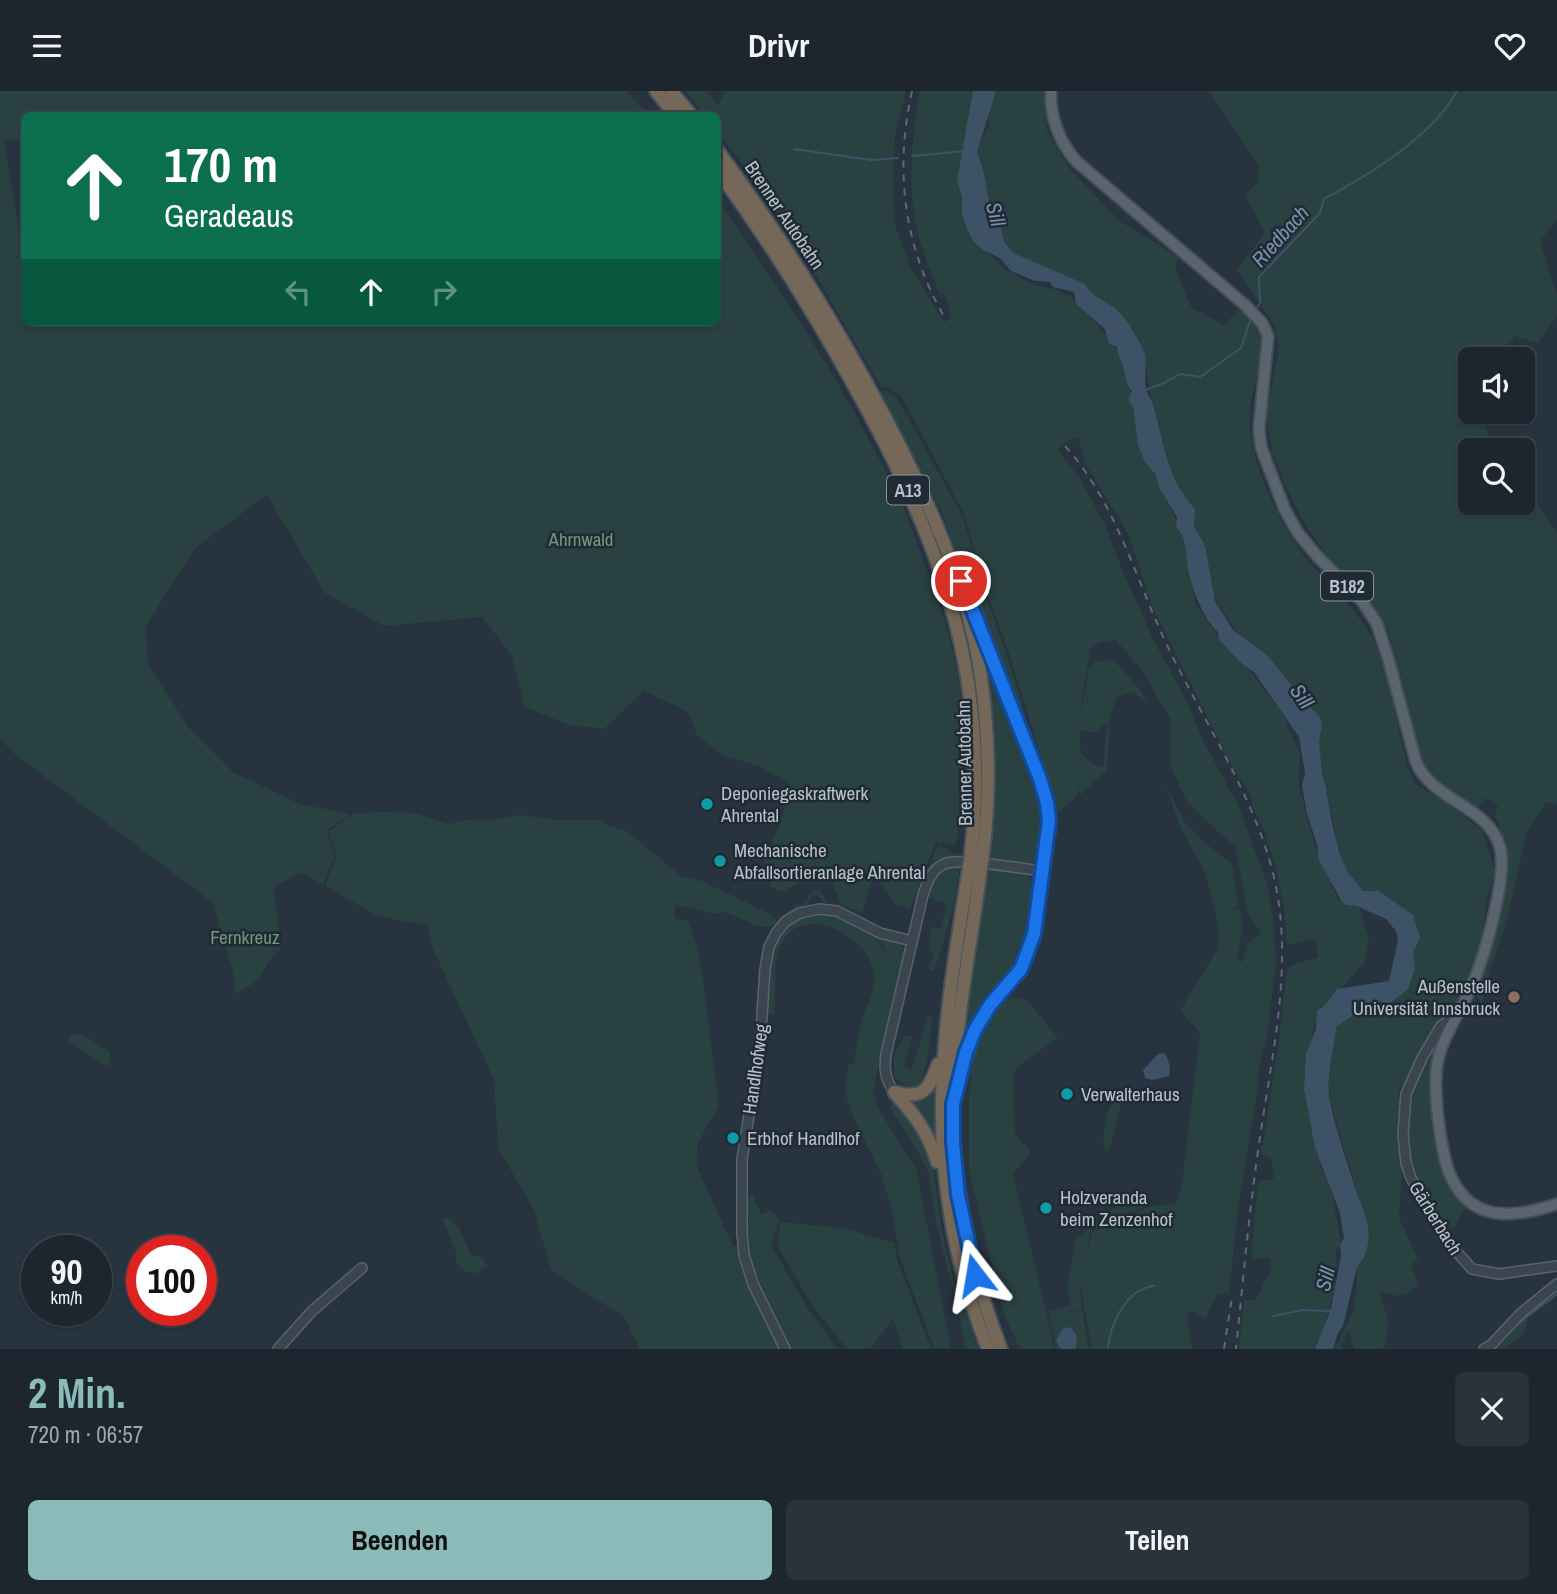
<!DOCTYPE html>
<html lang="de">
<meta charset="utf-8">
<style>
:root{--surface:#1d262f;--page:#2a323b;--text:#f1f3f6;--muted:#a0a5aa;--line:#3b434b;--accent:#8bbbb9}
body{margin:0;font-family:"Archivo Narrow",sans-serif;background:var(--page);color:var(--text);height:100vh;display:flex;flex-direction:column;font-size:26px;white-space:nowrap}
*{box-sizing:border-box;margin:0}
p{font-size:23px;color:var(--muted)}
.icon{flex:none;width:38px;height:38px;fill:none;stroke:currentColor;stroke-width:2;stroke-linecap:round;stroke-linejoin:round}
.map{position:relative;height:1258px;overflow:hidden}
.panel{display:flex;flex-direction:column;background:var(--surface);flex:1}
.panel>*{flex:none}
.hud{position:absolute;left:21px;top:21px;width:700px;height:214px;border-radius:10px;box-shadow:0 2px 5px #0004,0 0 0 2px var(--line);background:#0b6e4f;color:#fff;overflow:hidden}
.buttons{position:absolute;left:1458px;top:256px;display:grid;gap:14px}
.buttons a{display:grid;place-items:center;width:77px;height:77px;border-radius:10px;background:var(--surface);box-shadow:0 2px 5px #0004,0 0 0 2px var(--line);font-size:35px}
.speed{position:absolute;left:21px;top:1144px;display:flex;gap:14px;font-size:35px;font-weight:700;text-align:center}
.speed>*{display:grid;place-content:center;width:91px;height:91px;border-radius:50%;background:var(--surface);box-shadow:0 2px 5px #0004,0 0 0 2px var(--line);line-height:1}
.speed small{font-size:18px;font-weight:400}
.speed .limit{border:10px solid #d22;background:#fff;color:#111}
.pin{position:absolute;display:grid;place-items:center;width:60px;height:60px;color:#fff;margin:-30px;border:4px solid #fff;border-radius:50%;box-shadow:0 2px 7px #0007}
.me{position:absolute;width:77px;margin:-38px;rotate:346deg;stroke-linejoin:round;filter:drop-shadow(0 0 5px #0008)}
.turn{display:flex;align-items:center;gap:24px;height:147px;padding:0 28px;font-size:32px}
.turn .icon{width:91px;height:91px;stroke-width:2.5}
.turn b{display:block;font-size:49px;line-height:60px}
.lanes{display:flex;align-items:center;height:66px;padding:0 28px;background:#0003;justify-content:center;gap:35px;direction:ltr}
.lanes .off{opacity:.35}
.round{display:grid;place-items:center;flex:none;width:74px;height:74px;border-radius:10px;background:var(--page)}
.summary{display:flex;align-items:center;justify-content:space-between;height:119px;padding:0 28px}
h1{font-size:42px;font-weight:700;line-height:52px;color:var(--accent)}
.action{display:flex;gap:14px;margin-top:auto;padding:14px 28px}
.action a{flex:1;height:80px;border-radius:10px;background:var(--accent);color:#111;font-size:28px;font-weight:700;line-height:80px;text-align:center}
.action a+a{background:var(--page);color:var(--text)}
header{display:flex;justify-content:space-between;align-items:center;height:91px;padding:0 28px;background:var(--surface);font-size:32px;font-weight:700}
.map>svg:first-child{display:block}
.green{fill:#2a4141;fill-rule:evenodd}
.water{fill:#3e5267}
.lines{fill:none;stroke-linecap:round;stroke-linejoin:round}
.stream{stroke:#3e5267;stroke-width:2}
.minor-casing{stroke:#59636d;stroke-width:12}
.major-casing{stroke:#454e59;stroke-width:14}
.highway-casing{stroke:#46505a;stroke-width:16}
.minor{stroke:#3b454f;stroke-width:9}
.major{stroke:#59646f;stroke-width:10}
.highway{stroke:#756859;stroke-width:12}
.rail{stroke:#5e6976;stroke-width:2;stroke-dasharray:7 7;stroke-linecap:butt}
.highway-bridge-casing{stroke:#46505a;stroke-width:16;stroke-linecap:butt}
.highway-bridge{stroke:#756859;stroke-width:12}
.route-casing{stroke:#114b97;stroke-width:18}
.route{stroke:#1a73e8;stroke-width:12}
.culture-dot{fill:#0f9aa8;stroke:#202a35;stroke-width:2.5}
.education-dot{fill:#8d6e63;stroke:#202a35;stroke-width:2.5}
.labels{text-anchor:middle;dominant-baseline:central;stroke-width:5;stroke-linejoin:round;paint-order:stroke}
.shield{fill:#202a35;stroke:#8a939d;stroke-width:2}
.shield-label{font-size:18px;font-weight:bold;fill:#b8c0ca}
.street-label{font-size:19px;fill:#b8c0ca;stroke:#202a35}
.park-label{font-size:19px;fill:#709977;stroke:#202a35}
.poi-label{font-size:19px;fill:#b8c0ca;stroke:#202a35;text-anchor:start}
.water-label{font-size:21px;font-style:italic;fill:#7a93aa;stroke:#202a35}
</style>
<header><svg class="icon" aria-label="menu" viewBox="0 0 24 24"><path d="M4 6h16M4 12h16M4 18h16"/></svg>Drivr<svg class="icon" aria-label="heart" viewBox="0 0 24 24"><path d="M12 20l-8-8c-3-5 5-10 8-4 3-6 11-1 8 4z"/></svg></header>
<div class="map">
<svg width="1557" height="1258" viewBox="0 0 1557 1258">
<rect width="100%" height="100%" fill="#27333f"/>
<path class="green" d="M0 0H627L648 24H24V47L4 50 24 171V231H718V110C786 207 852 306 902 414 911 433 917 454 925 474 937 506 950 541 956 575 967 632 967 700 955 755L936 751 910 818 894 813 874 784 862 822 840 813 832 791 815 784 782 801 771 796 764 772 780 732 790 698 788 692 761 676 725 665 698 646 688 621 644 600 604 638 569 634 525 616 511 563 482 526 384 535 325 502 267 404 195 457 146 535 148 574 189 637 233 681 300 713 351 723 326 740 335 766 323 793 300 782 274 796 281 857 268 872 267 870C265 888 250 894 236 903L232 877 213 812 17 665 0 648Z
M685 0H706L718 14 725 0H906L895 45 893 93 895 135 910 175 944 231 950 228V218L944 203H940C934 188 927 173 922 157 906 108 911 58 918 7L920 0H976L972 12 986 159 1005 178 1034 194 1054 198 1078 210 1121 264 1126 277 1134 324 1186 455 1196 513 1221 550 1247 576 1283 623 1300 663 1299 695 1314 753 1338 808 1358 812 1369 848 1364 872 1326 915 1320 914 1313 943 1312 973 1304 986 1310 1030 1320 1073 1332 1101 1341 1154 1335 1162C1342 1189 1325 1232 1316 1258H1239L1244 1209H1255L1272 1177 1270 1167 1251 1168 1258 1090 1274 1088 1271 1067 1261 1063 1279 950 1286 883 1290 875 1318 866 1316 848 1287 854 1284 818 1277 781 1265 742 1252 714V706L1234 679 1152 515 1129 444 1085 372 1078 347 1067 350 1058 359 1081 389 1105 434 1121 476 1153 548 1188 613 1203 649 1239 716 1268 796 1273 828 1276 871 1267 945 1258 980V996L1238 1117 1229 1202 1217 1204 1205 1228 1191 1220 1187 1225 1192 1258H1090L1091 1252 1079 1189 1082 1217 1053 1226 1082 1218 1089 1258H1056L1048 1220 1071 1215 1067 1198 1075 1150 1113 1117 1126 1114 1144 1116 1091 1139 1085 1167 1092 1141 1148 1116 1176 1112 1182 1093 1200 941 1180 920 1218 857V840L1215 820 1205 781 1181 738 1165 692 1184 730 1204 751 1232 773 1238 815 1223 823 1239 816 1243 835 1237 870 1242 871 1247 854 1261 841 1248 823 1235 755 1207 731 1187 711 1171 676 1170 627 1142 580 1116 549 1099 551 1090 559 1078 636 1089 578 1097 570 1114 569 1140 599 1150 616 1133 601 1117 606 1110 626 1107 679 1080 704 1079 695 1077 705 1055 725 1050 695 1007 556 987 503 964 423 902 306 891 298 881 296 800 157 742 72 718 41V24H705ZM1107 632 1103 675H1096L1081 663 1079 640 1095 641Z
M990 0H1044L1047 40 1069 77 1121 131 1178 166 1175 176 1191 216 1224 234 1241 217C1246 225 1256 234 1259 243 1266 259 1253 298 1250 316 1248 333 1252 352 1256 369 1267 404 1287 444 1310 472 1331 497 1355 516 1371 545 1389 578 1398 640 1408 678L1416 694 1454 716 1483 741 1495 780 1487 808 1482 845 1469 885 1453 918 1440 927 1407 990 1399 999 1402 1044 1397 1057 1403 1067 1399 1127 1418 1169 1411 1173 1418 1193C1406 1209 1397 1205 1379 1201L1388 1229 1386 1254 1382 1258H1354L1349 1239 1340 1255 1342 1258H1335L1354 1218 1357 1184 1352 1171 1363 1122 1330 1010 1328 974 1334 954 1336 935 1364 917 1369 910 1389 914C1413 893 1412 858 1415 828L1379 800H1363L1347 780 1339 761 1326 697 1319 690 1305 617 1274 574 1238 543 1209 498 1159 355 1143 259 1107 216 1014 166 997 144 979 97 978 57 989 35 987 12Z
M1209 0H1557V128L1540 150 1557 204V225L1538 252 1515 245 1498 268H1470V320H1483L1491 359H1470V411H1522L1523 405 1534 408 1557 442V713L1546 711 1526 744 1505 837 1489 882 1482 914 1475 902 1484 871 1505 765 1499 733 1494 725 1498 715 1485 707 1476 719 1434 690 1421 672 1388 539 1374 516 1323 460 1307 437 1287 398 1273 364 1268 337 1267 320 1279 256 1275 235 1237 179 1265 142 1245 104 1258 91 1259 75Z
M885 299 897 307 962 424 986 505 1008 567 1052 713 1042 744 1039 765 1033 772 1025 774 988 771 982 567 978 523 942 421 878 302Z
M387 721 416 722 449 733 465 729 482 730 520 724 559 729H603L604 733 627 740 682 786 702 790 772 824 776 830 797 813 801 814 813 800 820 799 826 809 824 813 818 804 812 805 804 818 778 834 765 836 754 834 726 821 715 823 675 814V827L688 830 697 856 703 887 719 1015 697 1053 698 1078 733 1155 744 1153 749 1128 745 1106 753 1104 761 1124 770 1119 779 1128 771 1154 807 1216 837 1258H640L624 1226 551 1179 534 1119 498 1057 494 989 432 856 427 834 376 825 325 794 336 766 328 741 354 722Z
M938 753 957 764H962L953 818 934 881 928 877 934 862 928 858 932 836 941 837 946 812 929 807 928 799 921 797Z
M989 778 1027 783 1034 791 1036 800 1034 826 1015 864 1014 881 972 938 963 936Z
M827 822C848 828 874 843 886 862L883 854 855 833 902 853C907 870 900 887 895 904H893L873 1001 879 1019 916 1077 951 1258 934 1257 900 1167 893 1124 882 1085 851 1021 845 1001 848 975 854 971C856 959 857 946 860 934 864 919 874 902 874 887 875 848 802 807 781 854 772 875 777 901 774 923L766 925C770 874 763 827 827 822Z
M1014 906 1028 910 1058 947 1025 970 1013 982 1015 1043 1031 1061 1013 1083 1055 1258H1020L1003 1221 969 1080V1004L973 948 997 912Z
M928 924 933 925 927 972 920 994C908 998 903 993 894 985V964L904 945H913L904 975 912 978Z
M1446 932 1434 1013 1442 1078 1448 1092 1467 1115 1454 1136 1439 1132 1414 1091 1405 1056 1410 998Z
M71 943H82L110 961V974H105L68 950Z
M936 990 937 1061 902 1006Z
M1114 1008 1122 1009 1110 1057 1107 1060 1104 1058C1102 1042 1106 1022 1114 1008Z
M894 1011H898L913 1026 932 1069 941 1134 953 1188 979 1258H965L958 1217 936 1133 929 1084 922 1068 892 1020 890 1016Z
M449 1127 459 1137 472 1166 479 1164 488 1175 480 1178V1182L465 1181 455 1170 457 1165 443 1128Z
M780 1131 844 1137 894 1152 897 1168 931 1258H903L893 1228 870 1258H847L811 1213 778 1156Z
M1528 1228 1523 1243 1505 1258H1493L1521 1229Z"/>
<path class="water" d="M973 0H996L977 61 983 79 992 126 1001 137 1004 151 1013 162 1085 193C1091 206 1108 210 1118 220 1127 228 1136 245 1142 256 1149 268 1143 285 1146 299 1148 304 1151 308 1153 314 1165 355 1165 384 1195 418L1194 435 1205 455 1215 510 1233 539 1267 564 1303 608 1320 626 1322 634 1319 651 1322 683 1326 697 1332 732 1339 761 1347 780 1363 800H1379L1413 824 1420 847 1413 861 1415 877 1408 898 1387 915 1376 909 1365 914 1364 917 1336 936C1334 961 1325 985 1330 1011 1336 1040 1347 1071 1356 1100 1360 1111 1366 1124 1368 1136 1370 1150 1367 1166 1357 1176L1343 1235 1338 1242 1333 1258H1315L1331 1218 1341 1165 1340 1154 1344 1147 1340 1122 1315 1057 1304 997 1306 963 1316 938 1317 920 1326 913 1337 898 1389 890 1398 850 1396 840 1386 828 1357 815 1346 814 1342 811 1318 767V756L1307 723 1302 694 1305 683 1299 646 1254 581C1240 574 1231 560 1219 549L1218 541C1204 530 1191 495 1188 477 1186 464 1187 446 1176 436L1177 426 1159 396 1156 384 1145 371 1138 354 1133 316 1128 307 1132 300C1125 292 1127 288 1124 278 1122 270 1118 265 1117 256L1109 253 1105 238 1076 213 1074 201 1053 196 1050 191 1035 190 1011 180 1000 167 982 158 973 150 966 136 962 122V105L957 90Z
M1163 962C1169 966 1171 978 1169 985L1153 989 1145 987 1143 979 1158 963Z
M1068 1236C1078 1241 1078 1248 1075 1258H1061L1056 1250 1062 1238Z"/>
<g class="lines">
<path class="stream" d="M794 58 871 69 898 67
M912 65 964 60
M1255 219 1260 212 1259 186 1320 122 1324 108C1369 84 1432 46 1457 0
M1145 299 1164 292 1180 283 1200 286 1241 257 1251 227
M1273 1225 1303 1219 1331 1220
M1108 1258C1110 1233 1126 1198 1154 1195
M1494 1258 1515 1235 1557 1203"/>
<defs>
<path id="minor" d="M999 903 1021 878 1034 843 1049 740
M1460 921 1441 935 1422 967 1406 1003 1403 1044 1406 1072 1411 1087 1447 1150 1472 1178 1499 1183 1557 1175
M894 1001C885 988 884 978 886 963L923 804C927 792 931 779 944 773 960 766 1022 778 1043 780
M278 1258 312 1220 362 1177
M785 1258 753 1193 744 1164 742 1142V1068L760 955 765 878 769 856 776 842 786 830 800 822 819 818 837 820 880 842 912 850
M1484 1258 1492 1253 1520 1223 1557 1193"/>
<path id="major" d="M1051 0C1050 26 1059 50 1076 70L1245 214 1262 232 1268 245 1259 338 1261 356 1270 380 1285 419 1298 442 1317 465 1362 510 1377 533 1388 567 1416 671C1432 710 1488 714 1500 756 1508 787 1483 871 1469 901 1459 923 1443 945 1438 969 1432 995 1440 1053 1448 1079 1468 1132 1512 1128 1557 1113"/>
<path id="highway" d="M656 0 675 24
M671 0 691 24
M718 60C781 146 837 235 887 330 926 405 962 483 978 567 989 632 991 697 983 763
M718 80C767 147 812 218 852 291 938 445 991 580 971 761
M973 516 1043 697 1047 712 1049 740
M968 783C939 957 921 1089 988 1258
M980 784C971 853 957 921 954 991 949 1084 968 1172 1001 1258
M959 988 975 939 999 903
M894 1001C914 1023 929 1042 937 1071
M894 1001C923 1009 929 999 938 973"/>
</defs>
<use href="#minor" class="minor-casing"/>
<use href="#major" class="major-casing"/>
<use href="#highway" class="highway-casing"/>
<use href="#minor" class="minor"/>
<use href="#major" class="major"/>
<use href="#highway" class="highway"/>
<path class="rail" d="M912 0C894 81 904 157 946 229
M1065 355C1115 410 1135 486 1166 552 1199 622 1249 697 1270 771 1297 864 1272 960 1259 1053 1249 1121 1243 1190 1236 1258
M1224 1258 1232 1206"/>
<defs>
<path id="highway-bridge" d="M968 783 971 761
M980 784 983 763"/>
</defs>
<use href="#highway-bridge" class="highway-bridge-casing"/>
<use href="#highway-bridge" class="highway-bridge"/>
</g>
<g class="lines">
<defs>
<path id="route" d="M961 490 1040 688 1047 712 1049 730 1034 843 1021 878 990 914 975 939 966 961 953 1013V1051L958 1104 975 1184"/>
</defs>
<use href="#route" class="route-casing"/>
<use href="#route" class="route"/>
</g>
<g class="culture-dot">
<circle cx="707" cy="713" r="7"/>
<circle cx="720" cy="770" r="7"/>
<circle cx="1067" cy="1003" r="7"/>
<circle cx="733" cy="1047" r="7"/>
<circle cx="1046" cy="1117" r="7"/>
</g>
<circle class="education-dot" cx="1514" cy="906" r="7"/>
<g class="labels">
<g class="shield">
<rect x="887" y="384.5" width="42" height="29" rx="5"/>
<rect x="1321" y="480.5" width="52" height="29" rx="5"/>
</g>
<g class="shield-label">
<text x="908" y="399">A13</text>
<text x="1347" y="495">B182</text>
</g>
<g class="street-label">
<text transform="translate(785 124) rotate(56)">Brenner Autobahn</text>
<text transform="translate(964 672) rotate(-91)">Brenner Autobahn</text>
<text transform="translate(755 978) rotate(-82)">Handlhofweg</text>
<text transform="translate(1436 1127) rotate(58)">Gärberbach</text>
</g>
<g class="park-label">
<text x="581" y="448">Ahrnwald</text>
<text x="245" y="846">Fernkreuz</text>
</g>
<g class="poi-label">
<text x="721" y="702">Deponiegaskraftwerk<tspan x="721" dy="22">Ahrental</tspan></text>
<text x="734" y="759">Mechanische<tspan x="734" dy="22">Abfallsortieranlage Ahrental</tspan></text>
<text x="1500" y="895" text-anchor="end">Außenstelle<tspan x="1500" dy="22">Universität Innsbruck</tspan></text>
<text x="1081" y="1003">Verwalterhaus</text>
<text x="747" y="1047">Erbhof Handlhof</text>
<text x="1060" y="1106">Holzveranda<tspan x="1060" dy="22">beim Zenzenhof</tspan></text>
</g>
<g class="water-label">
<text transform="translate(996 123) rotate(76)">Sill</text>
<text transform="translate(1280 145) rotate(-48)">Riedbach</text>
<text transform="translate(1302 605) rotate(55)">Sill</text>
<text transform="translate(1325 1188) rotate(-75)">Sill</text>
</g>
</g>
</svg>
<div class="buttons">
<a><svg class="icon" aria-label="sound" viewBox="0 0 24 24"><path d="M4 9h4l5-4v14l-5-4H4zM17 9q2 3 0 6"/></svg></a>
<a><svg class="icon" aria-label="search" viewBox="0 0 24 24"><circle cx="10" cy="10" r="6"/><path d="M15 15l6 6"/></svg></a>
</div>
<div class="speed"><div>90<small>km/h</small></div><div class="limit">100</div></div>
<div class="pin" style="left:961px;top:490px;background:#d93025"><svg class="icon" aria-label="arrive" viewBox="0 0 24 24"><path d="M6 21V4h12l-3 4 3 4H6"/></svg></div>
<svg class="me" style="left:975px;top:1184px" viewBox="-20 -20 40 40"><path d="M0-17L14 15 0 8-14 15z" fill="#1a73e8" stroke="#fff" stroke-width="4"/></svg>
<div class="hud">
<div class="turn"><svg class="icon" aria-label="ahead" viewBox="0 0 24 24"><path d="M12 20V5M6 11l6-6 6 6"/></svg><div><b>170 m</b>Geradeaus</div></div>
<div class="lanes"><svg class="icon off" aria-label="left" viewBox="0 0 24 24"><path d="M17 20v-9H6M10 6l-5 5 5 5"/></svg><svg class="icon" aria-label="ahead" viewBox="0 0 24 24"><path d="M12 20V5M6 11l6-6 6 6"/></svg><svg class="icon off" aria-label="right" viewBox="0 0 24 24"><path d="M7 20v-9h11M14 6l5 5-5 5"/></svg></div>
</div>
</div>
<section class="panel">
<div class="summary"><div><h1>2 Min.</h1><p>720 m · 06:57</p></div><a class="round"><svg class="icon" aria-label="close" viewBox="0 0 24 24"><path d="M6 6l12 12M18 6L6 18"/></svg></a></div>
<div class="action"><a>Beenden</a><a>Teilen</a></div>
</section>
